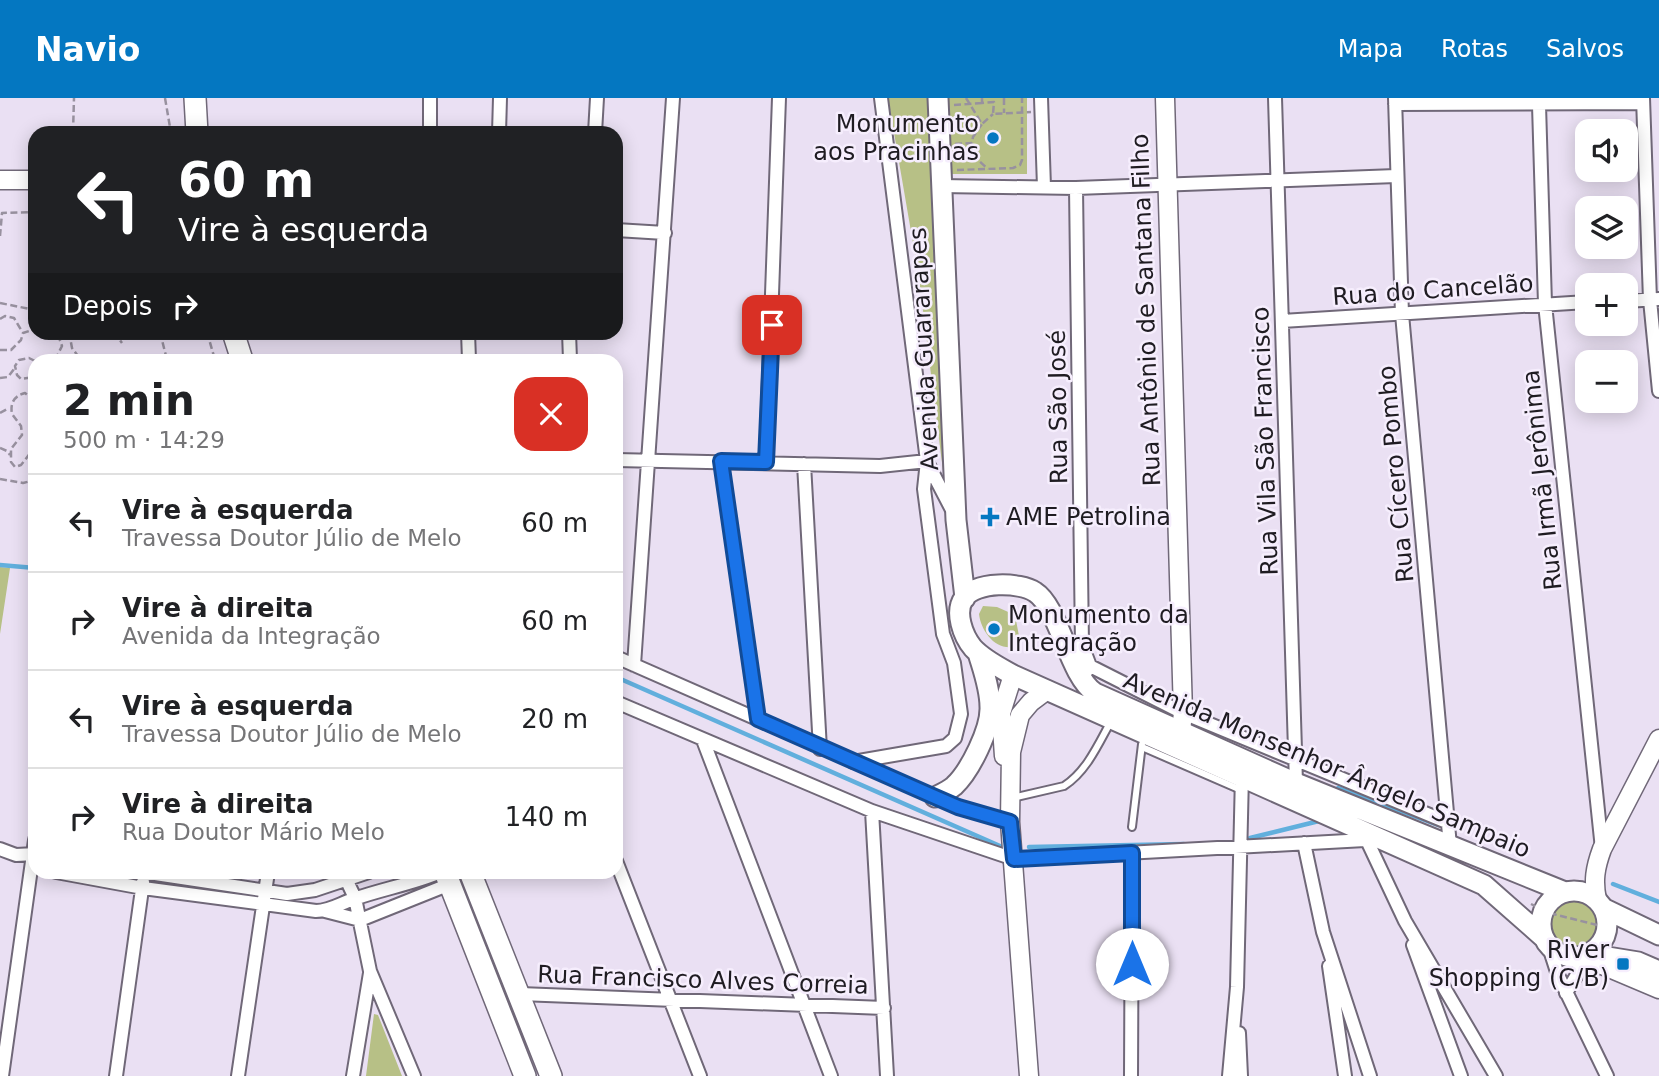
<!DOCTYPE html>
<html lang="pt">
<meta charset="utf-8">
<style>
:root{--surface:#fff;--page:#f6f6f6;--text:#202124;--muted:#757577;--line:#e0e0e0;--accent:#0477c1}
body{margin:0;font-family:"DejaVu Sans",sans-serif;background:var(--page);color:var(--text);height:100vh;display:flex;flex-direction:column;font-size:26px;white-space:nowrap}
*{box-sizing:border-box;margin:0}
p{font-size:23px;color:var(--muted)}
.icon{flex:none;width:38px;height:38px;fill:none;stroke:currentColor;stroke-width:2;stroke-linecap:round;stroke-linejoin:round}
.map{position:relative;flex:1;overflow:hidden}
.side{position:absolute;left:28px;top:256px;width:595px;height:525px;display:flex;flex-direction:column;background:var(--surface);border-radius:21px;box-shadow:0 4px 18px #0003}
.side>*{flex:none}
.top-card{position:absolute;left:28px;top:28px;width:595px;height:214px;border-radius:21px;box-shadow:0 4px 18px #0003;background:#202124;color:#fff;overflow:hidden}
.tools{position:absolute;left:1575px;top:21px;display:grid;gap:14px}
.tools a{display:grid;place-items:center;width:63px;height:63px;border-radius:14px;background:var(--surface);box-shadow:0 4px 18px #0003;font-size:35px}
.pin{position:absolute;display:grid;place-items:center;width:60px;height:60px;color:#fff;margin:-30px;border-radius:14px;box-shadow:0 4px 10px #0006}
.me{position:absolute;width:77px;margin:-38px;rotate:0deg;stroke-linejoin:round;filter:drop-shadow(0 0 5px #0008)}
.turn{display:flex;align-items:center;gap:24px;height:147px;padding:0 35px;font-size:32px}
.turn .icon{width:91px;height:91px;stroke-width:2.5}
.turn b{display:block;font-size:49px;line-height:60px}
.then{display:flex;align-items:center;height:66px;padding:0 35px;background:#0003;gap:14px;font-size:26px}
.round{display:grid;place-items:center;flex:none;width:74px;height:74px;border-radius:21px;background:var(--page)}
.head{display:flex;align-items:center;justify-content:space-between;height:119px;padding:0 35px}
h1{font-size:42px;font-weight:600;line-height:52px}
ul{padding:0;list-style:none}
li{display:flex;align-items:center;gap:21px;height:98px;padding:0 35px;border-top:2px solid var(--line)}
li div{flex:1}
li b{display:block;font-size:26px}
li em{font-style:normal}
header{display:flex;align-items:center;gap:42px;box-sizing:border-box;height:98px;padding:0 35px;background:var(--accent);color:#fff}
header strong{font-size:33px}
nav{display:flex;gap:38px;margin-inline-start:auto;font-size:24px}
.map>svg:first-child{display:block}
.green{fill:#b7c086}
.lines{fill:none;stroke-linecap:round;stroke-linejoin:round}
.stream{stroke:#61afdd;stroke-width:4.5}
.lane-casing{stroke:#706878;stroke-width:10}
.street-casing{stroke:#706878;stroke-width:16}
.secondary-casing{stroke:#706878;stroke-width:21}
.primary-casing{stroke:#706878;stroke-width:23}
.highway-casing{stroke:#706878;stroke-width:24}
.path{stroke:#98919f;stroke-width:2.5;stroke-dasharray:7 3.5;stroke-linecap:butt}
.lane{stroke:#fff;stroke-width:6}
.street{stroke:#fff;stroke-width:12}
.secondary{stroke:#fff;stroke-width:18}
.primary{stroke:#fff;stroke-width:19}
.highway{stroke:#fff;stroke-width:21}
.route-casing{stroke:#114b97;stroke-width:18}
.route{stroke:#1a73e8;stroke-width:12}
.poi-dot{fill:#0477c1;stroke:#f6eefd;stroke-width:2.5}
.labels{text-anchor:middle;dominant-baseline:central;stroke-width:5;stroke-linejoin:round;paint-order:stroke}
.poi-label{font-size:24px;fill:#1f1c22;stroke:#f6eefd;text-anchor:end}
.street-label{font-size:24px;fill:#1f1c22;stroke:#f6eefd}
</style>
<header>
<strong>Navio</strong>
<nav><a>Mapa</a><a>Rotas</a><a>Salvos</a></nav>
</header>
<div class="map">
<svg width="1659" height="978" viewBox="0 0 1659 978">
<rect width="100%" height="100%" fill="#eae0f3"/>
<path class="green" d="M888 0H932L944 381 919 180Z
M948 0H1027V76H950Z
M0 469 10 470 0 536Z
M983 508 997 509 1015 517 1019 538 1013 549C995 552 981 533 979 516Z
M1549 828a25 25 0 1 1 50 0a25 25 0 1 1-50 0Z
M374 916 378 917 402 978H366Z"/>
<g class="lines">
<path class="stream" d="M0 467 35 470
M616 579 1000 748
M1338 690 1438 727
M1250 740 1319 723
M1029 749 1184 746
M1613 786 1659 804"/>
<defs>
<path id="lane" d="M1142 649 1241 692
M1012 700 1064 688C1086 674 1098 647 1110 625
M1132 729 1142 646"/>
<path id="street" d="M1041 0 1044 89
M1275 0 1296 685
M1395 0 1402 216 1450 748
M1643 0 1650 202 1659 293
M1395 6 1643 5
M1539 7 1545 206 1602 751
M430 35V0
M499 35 500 0
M595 35 597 0
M941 88 1076 90 1396 78
M1076 90 1082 547 1090 568 1082 580
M616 132 665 135
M1626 203 1659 201
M1282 223 1587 204
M468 234 469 262
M569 234 570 262
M616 362 880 368 927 363
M721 363 758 621
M766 364 779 0
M927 364 951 410
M804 366 820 651
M616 559 935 699 958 709 1010 724
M634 567 673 0
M1090 568 1183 615 1449 725
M616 604 872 713 1014 761 1365 742
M703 642 831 978
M853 664 946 648 955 640 961 616 954 565 943 536 924 391 927 363 881 0
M872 713 887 978
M1364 736 1405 823 1496 978
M1304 745 1323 834 1370 978
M0 751 16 757 35 756
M616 763 700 978
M56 774 143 790 316 813C330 813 341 805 354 801 382 791 412 786 441 774
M142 774 287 796 315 792 369 774
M346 781 355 800 370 873 414 978
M325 813 360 822 450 786
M1413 847 1461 978
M1549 849 1558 877 1607 978
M1329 868 1345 978
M1566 895 1578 875 1579 859
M520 896 884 910
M1239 935 1241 978
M2 978 35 742
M116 978 143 784
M238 978 268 774
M353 978 370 875
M1131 978 1132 755
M1229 978 1237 889 1242 677"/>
<path id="secondary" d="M1165 0 1183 615 1181 633
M0 82H35
M1004 658 1001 615 1013 577
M1597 802C1593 783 1595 770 1602 751L1659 641
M1588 861 1659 891
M1029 978 1010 724 1011 654 1020 617 1031 604 1047 592"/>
<path id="primary" d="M938 0 956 422 965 500
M935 699C941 696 948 693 954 688 970 673 991 631 990 609 990 590 983 572 978 555
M1541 826a33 33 0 1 1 66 0a33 33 0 1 1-66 0Z
M1603 810 1659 837
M1543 839 1484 787 1013 577C999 569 984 562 973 550 963 538 954 514 964 500 976 483 1020 484 1035 494 1059 509 1069 578 1095 595L1296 685 1565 794
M1589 856 1638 864 1659 873"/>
<path id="highway" d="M195 0 197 35
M233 234 242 262
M445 774 525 978
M470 774 551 978"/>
</defs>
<use href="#lane" class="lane-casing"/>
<use href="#street" class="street-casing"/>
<use href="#secondary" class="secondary-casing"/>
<use href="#primary" class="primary-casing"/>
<use href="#highway" class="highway-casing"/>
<path class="path" d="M165 0 171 35
M966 0 982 26 993 16
M982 0V5L994 4 993 16 1031 14
M1004 0V15
M954 7 982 5
M73 35 74 0
M972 45 977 61 988 71
M955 46 972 45 973 39 982 26
M957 72 1013 70 1020 67 1022 62V0
M0 138 2 115 35 114
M0 205 35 212
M0 221 5 218 14 220 23 235
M69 234 72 250 81 262
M114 234 122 245
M160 234 167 262
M207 234 215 262
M0 252H11L21 242 23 235 35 231
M55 262 62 248 57 234
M35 263 29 260 19 262 15 268 17 277 21 281 35 279
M0 280 8 279 14 271
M35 303 25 295C14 298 10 305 12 316L21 328 22 337 11 351V364L15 369 21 367 35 349
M0 315 9 310
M0 350 7 353 10 357
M0 381 23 385 35 382
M1531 806 1549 815 1597 827"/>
<use href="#lane" class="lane"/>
<use href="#street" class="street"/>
<use href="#secondary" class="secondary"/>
<use href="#primary" class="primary"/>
<use href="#highway" class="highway"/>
</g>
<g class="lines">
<defs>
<path id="route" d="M772 227 766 364 721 363 758 621 935 699 958 709 1010 724 1014 761 1132 755V866"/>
</defs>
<use href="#route" class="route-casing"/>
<use href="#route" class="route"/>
</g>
<g class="poi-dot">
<circle cx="993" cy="40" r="7"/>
<path d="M986.5 408.5h7v7h7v7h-7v7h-7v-7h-7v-7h7z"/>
<circle cx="994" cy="531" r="7"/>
<rect x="1616" y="859" width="14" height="14" rx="3.5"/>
</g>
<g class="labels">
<g class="poi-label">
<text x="979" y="26">Monumento<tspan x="979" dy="28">aos Pracinhas</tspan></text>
<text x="1006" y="419" text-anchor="start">AME Petrolina</text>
<text x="1008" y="517" text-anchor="start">Monumento da<tspan x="1008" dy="28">Integração</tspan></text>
<text x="1609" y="852">River<tspan x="1609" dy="28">Shopping (C/B)</tspan></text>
</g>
<g class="street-label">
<text transform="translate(1433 192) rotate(-4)">Rua do Cancelão</text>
<text transform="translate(1146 212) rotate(-92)">Rua Antônio de Santana Filho</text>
<text transform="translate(924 251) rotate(-93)">Avenida Guararapes</text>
<text transform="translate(1058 309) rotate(-91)">Rua São José</text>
<text transform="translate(1265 343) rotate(-92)">Rua Vila São Francisco</text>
<text transform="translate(1396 376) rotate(-95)">Rua Cícero Pombo</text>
<text transform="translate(1542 382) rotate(-96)">Rua Irmã Jerônima</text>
<text transform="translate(1327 667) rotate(23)">Avenida Monsenhor Ângelo Sampaio</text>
<text transform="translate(703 882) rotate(2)">Rua Francisco Alves Correia</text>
</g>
</g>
</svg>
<div class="tools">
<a><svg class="icon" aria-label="sound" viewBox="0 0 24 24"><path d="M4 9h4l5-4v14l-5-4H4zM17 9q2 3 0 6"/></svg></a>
<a><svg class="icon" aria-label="layers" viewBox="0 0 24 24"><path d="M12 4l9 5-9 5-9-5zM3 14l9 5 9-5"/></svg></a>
<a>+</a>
<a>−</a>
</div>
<div class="pin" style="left:772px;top:227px;background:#d93025"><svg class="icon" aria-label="arrive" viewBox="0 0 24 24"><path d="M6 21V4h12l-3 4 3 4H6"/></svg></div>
<svg class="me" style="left:1132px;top:866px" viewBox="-20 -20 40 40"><circle r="19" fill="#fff"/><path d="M0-13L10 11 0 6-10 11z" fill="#1a73e8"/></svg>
<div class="top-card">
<div class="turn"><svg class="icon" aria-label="left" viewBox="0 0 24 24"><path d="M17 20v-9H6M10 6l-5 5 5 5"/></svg><div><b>60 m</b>Vire à esquerda</div></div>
<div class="then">Depois<svg class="icon" aria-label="right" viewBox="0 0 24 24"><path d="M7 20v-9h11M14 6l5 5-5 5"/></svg></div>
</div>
<section class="side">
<div class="head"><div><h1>2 min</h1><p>500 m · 14:29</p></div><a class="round" style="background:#d93025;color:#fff"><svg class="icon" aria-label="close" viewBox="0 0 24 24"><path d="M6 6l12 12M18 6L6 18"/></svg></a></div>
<ul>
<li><svg class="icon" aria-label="left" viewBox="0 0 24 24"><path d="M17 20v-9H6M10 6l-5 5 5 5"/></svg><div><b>Vire à esquerda</b><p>Travessa Doutor Júlio de Melo</p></div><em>60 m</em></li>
<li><svg class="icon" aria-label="right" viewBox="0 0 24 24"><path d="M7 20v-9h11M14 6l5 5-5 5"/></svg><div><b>Vire à direita</b><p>Avenida da Integração</p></div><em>60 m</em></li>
<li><svg class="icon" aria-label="left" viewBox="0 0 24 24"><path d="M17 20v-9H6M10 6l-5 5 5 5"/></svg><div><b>Vire à esquerda</b><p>Travessa Doutor Júlio de Melo</p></div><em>20 m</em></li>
<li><svg class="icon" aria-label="right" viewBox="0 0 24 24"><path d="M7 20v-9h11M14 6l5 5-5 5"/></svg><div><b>Vire à direita</b><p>Rua Doutor Mário Melo</p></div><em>140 m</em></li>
</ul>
</section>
</div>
